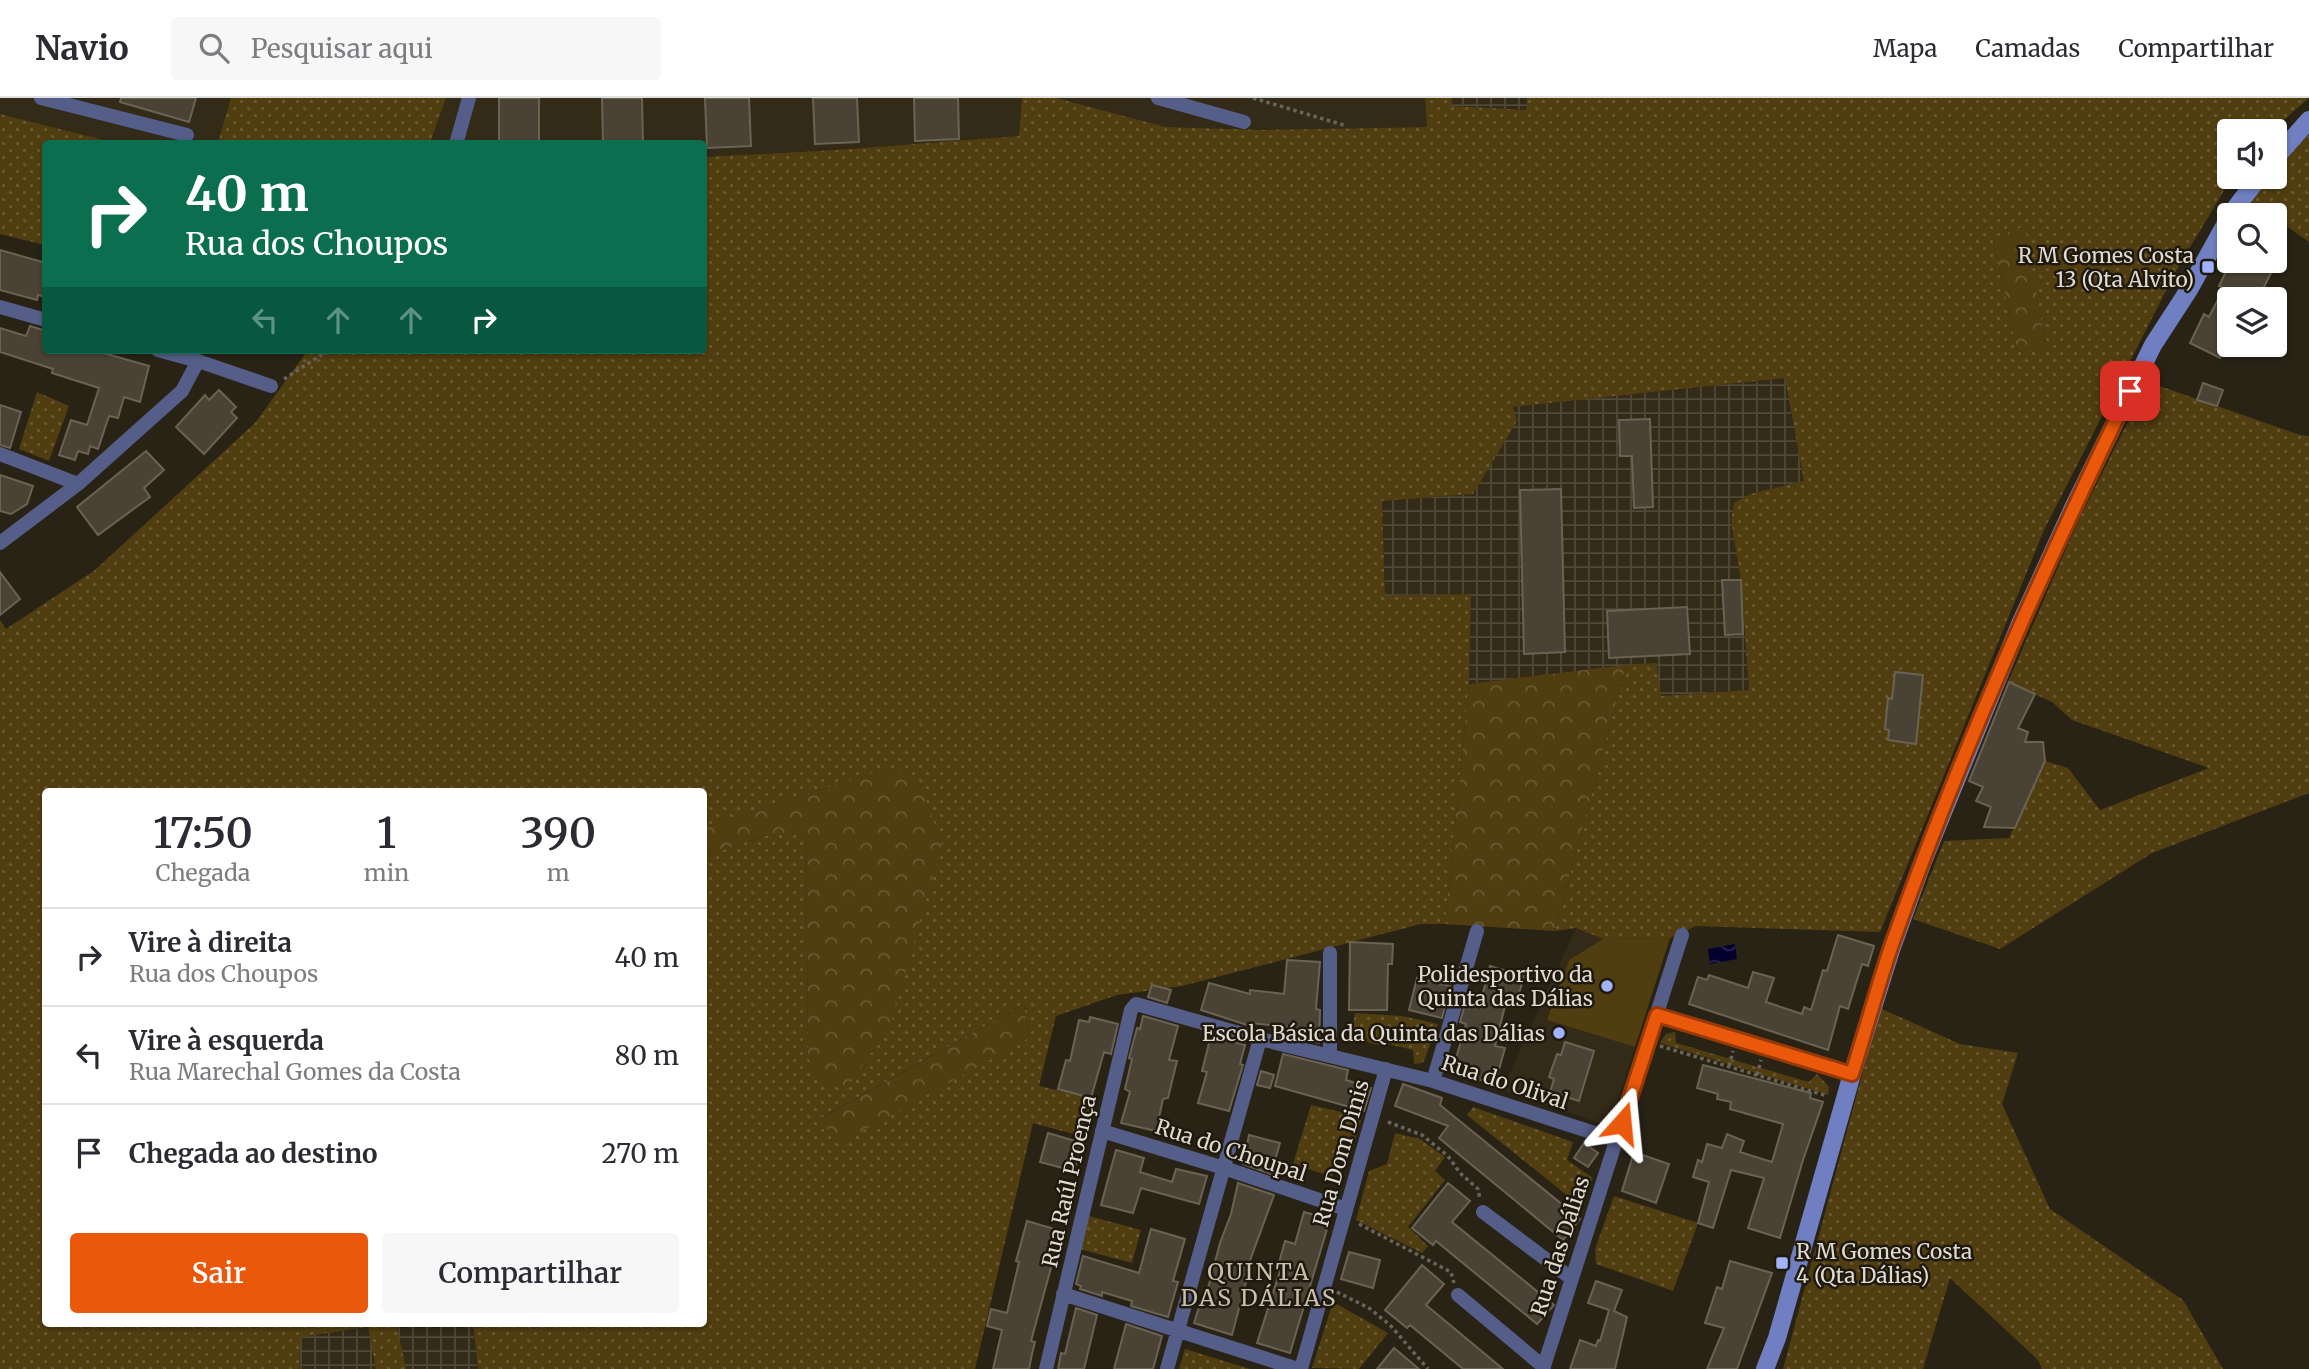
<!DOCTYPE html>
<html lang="pt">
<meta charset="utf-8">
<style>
:root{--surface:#fff;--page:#f7f7f7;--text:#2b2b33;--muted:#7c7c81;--line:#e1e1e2;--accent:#ea580c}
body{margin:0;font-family:Merriweather,serif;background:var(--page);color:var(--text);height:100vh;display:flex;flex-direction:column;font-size:26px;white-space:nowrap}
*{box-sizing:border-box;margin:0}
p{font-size:23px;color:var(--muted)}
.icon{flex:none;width:38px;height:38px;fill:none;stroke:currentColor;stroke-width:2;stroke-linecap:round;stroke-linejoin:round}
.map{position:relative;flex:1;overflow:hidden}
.details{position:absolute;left:42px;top:690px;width:665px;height:539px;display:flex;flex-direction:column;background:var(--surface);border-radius:7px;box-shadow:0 2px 5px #0004}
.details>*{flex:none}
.guide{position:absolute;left:42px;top:42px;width:665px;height:214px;border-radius:7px;box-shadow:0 2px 5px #0004;background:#0b6e4f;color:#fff;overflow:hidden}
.fabs{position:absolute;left:2217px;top:21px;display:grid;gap:14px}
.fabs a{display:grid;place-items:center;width:70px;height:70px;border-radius:7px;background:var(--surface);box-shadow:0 2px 5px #0004;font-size:35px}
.pin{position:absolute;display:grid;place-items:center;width:60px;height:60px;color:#fff;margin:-30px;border-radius:14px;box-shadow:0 4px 10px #0006}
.me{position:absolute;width:77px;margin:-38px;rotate:18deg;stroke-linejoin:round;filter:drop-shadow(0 0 5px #0008)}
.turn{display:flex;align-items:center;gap:24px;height:147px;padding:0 28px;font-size:32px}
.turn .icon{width:91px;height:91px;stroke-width:2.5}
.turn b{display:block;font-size:49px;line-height:60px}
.lanes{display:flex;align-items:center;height:66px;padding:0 28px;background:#0003;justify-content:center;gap:35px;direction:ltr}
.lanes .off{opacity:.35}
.eta{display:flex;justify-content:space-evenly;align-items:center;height:119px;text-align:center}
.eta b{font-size:42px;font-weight:600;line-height:49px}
.cta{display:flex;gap:14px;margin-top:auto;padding:14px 28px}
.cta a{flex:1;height:80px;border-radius:7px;background:var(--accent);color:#fff;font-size:28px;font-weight:600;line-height:80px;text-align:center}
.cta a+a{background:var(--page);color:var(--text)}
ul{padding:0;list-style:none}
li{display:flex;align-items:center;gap:21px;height:98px;padding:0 28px;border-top:2px solid var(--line)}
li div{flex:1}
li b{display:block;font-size:26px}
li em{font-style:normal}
header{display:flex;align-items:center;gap:42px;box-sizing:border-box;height:98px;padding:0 35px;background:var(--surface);border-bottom:2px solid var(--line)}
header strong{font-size:33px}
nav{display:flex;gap:38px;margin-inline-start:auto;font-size:24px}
.search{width:490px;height:63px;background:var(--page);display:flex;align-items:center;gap:18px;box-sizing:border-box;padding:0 24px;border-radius:7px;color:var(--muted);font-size:26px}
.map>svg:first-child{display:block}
.built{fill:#332a17}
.industrial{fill:url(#industrial-grid)}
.green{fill:url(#green-dots);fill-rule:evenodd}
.forest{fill:url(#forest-crowns)}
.pitch{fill:#513e10}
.water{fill:url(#water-waves)}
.building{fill:#4a4335;stroke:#6a6354;stroke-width:2}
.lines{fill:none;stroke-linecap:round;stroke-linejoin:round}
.path{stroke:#696459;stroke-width:3.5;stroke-dasharray:3.5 3.5;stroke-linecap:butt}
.minor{stroke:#555e88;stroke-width:14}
.secondary{stroke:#707fc2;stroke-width:18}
.route-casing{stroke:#983908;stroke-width:18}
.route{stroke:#ea580c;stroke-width:12}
.poi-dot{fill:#a1b3fd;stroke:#1f190d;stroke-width:2.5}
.labels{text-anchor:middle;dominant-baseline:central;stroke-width:5;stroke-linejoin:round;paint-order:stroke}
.poi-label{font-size:21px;fill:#dfdbd3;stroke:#1f190d;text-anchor:end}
.street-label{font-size:21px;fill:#dfdbd3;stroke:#1f190d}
.neighbourhood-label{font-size:23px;letter-spacing:2px;fill:#c7bfaf;stroke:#1f190d}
</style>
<header>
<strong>Navio</strong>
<div class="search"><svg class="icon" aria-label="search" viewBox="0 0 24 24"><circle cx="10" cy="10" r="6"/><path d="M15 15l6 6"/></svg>Pesquisar aqui</div>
<nav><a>Mapa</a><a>Camadas</a><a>Compartilhar</a></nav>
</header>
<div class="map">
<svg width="2309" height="1271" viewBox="0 0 2309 1271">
<defs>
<pattern id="industrial-grid" width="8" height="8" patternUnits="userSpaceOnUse" patternTransform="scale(1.75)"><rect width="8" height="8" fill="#332a17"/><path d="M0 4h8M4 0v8" fill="none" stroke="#504838"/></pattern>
<pattern id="green-dots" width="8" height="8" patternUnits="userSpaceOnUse" patternTransform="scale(1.75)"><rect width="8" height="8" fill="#513e10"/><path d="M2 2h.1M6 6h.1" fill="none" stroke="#6a5932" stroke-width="1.8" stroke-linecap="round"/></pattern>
<pattern id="forest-crowns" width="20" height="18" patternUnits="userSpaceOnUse" patternTransform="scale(1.75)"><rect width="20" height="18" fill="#513e10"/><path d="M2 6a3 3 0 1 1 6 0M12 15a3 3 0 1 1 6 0" fill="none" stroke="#6a5932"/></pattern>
<pattern id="water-waves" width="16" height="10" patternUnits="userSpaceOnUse" patternTransform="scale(1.75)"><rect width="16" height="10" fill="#04002e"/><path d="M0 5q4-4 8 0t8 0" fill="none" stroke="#28254b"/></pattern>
</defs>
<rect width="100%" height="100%" fill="#292316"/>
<path class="built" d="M0 0H231L218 46 116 45 0 16Z
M446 0H1022L1019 38 837 52 704 59V46H430Z
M1056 0H1425L1427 29 1262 32 1166 29Z
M1576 830 1603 841 1569 862 1548 922 1635 949 1613 1019 1600 1025 1502 992Z"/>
<path class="industrial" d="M1452 0H1527L1526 12 1452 8Z
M1785 280 1804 383 1750 396 1741 482 1749 592 1660 598 1655 565 1469 586 1471 496 1385 498 1382 403 1473 396 1513 309Z
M393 1225H473L478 1271H299L300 1239Z"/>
<path class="green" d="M231 0H446L430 45H218Z
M1022 0H1056L1166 29 1262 32 1427 29 1425 0H1452V8L1526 12 1527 0H2309L2271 33H2230V79H2232L2176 173 2044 432 1880 834 1696 828 1670 840 1603 841 1576 830 1555 833 1626 567 1656 565 1661 598 1749 592 1741 482 1731 422 1734 405 1750 396 1804 383 1785 280 1513 309 1517 323 1473 396 1382 403 1385 498 1471 496 1469 586 1445 826H1421L1182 888 1117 897 1056 918 1039 988 1097 1001 1088 1040 1033 1025 975 1271H478L473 1225H704V758L764 738 806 731 808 960 879 673 704 730V693H46V1225H396L406 1271H376L368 1229 301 1239 299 1271H0V522L6 531 95 472 255 325 308 252H704V59L837 52 1019 38ZM2024 129 2046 250 2017 253 1993 140ZM1024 906 1029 940 821 1021V1020Z
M0 16 116 45 46 46 45 147 0 136Z
M2309 36V144L2275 120V117H2271L2251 103 2269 79H2275V72L2279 67Z
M2148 284 2300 337 2309 338V695L2152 755 2000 851 1913 821 1944 743 2009 740 2045 663 2068 670 2100 712 2209 670 2072 622 2052 604 2008 584 2079 421Z
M37 294 69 308 49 363 19 351Z
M1882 911 1960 946 2018 955 2002 1006 2050 1111 2183 1202 2223 1271H2042L2038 1262 1950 1180 1923 1271H1783L1873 936Z
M1355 915 1402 918 1438 926 1423 965 1414 966 1413 952 1384 945 1381 948 1351 939Z
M1675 934 1676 945 1809 984 1817 976 1829 989 1828 997 1660 945 1666 936Z
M1311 1007 1362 1019 1350 1059 1338 1062 1332 1079 1293 1066Z
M1473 1009 1573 1044 1567 1062 1593 1080 1579 1107 1467 1017Z
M1395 1035 1420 1041 1445 1059 1435 1073 1445 1082 1408 1129 1428 1148 1422 1155 1356 1122 1369 1073 1387 1066Z
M1614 1098 1698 1125 1673 1193 1596 1166 1595 1151Z
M1089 1118 1141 1132 1132 1165 1080 1151Z
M1333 1204 1388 1235 1359 1271 1312 1270Z
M1185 1251 1250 1271H1179Z"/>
<path class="forest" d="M2025 128 2046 251 2017 253 1993 140Z
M1626 567 1555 833 1445 826 1469 586Z
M879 673 907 675 922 692 942 745 891 926 847 990 822 984 808 960 806 732 764 738 704 758V730Z
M1024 906 1029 940 839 1046 820 1021Z"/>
<path class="pitch" d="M1670 840 1635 949 1547 922 1569 862 1603 841Z"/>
<path class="water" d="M1735 846 1737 861 1710 866 1708 851Z"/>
<path class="building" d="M121 0H196L189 24 120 4Z
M499 0H539V46H499Z
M602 0H642L643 46H603Z
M705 0H749L751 48 707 50Z
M813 0H857L859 44 815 46Z
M914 0H958L959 41 915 43Z
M0 152 46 165V199L38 197 37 202 0 192Z
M2231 163H2257L2273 171 2258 201H2230V242L2220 260 2190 245 2204 216 2209 219 2224 190 2219 188Z
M30 228 46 233V252H93L149 268 140 304 124 299 118 320 109 318 98 351 90 348 88 356 78 353 75 362 59 357 71 322 87 327 99 290 52 275 53 271 0 254V230L26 238Z
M2203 285 2223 292 2217 308 2197 302Z
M219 292 236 309 231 314 237 320 204 356 176 329 205 297 209 302Z
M0 307 21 314 10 350 0 347Z
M1650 321 1653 409 1634 410 1632 358H1620L1619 322Z
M146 353 164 372 144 390 150 399 98 437 77 409Z
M0 377 33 388 27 406 11 416 0 413Z
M1561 391 1565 554 1524 556 1520 392Z
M0 474 20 501 0 517Z
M1722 482H1741L1743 536 1725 537Z
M1687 509 1690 556 1609 560 1607 513Z
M1895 574 1923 577 1916 646 1888 642 1889 632 1885 631 1888 600 1892 601Z
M2009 584 2035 596 2018 630 2028 634 2025 644H2043L2045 663 2015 730 1984 729 1991 709 1976 703 1983 689 1969 683Z
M1838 837 1874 848 1868 868 1862 866 1848 911 1840 908 1828 952 1689 906 1698 879 1707 882 1709 877 1748 890 1753 874 1774 880 1766 904 1802 916 1804 909 1811 912 1823 872 1827 873Z
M1350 844 1393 846 1392 866H1388L1387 912H1349Z
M1287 862 1320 864 1316 911 1320 912 1319 945 1287 938 1290 929 1251 925 1250 928 1201 912 1209 885 1250 896V892L1284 896Z
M1490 868 1524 878 1517 903 1507 900 1495 948 1505 950 1495 986 1452 974 1466 926 1460 924 1466 903 1480 906Z
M1417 880 1450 888 1442 920 1409 912Z
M1152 887 1171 892 1167 905 1148 899Z
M1143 918 1178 928 1169 962 1177 963 1168 1000 1163 1001 1156 1033 1121 1025 1130 994 1125 991 1132 961 1129 960 1137 930 1140 931Z
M1090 919 1118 926 1111 956 1104 954 1091 1000 1058 991 1066 962 1070 963 1079 922 1089 924Z
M1211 937 1245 947 1240 966 1243 967 1229 1013 1198 1005 1207 974 1202 973Z
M1565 944 1594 953 1579 1003 1550 994 1554 981 1549 979 1557 956 1561 957Z
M1283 956 1348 972 1346 982 1371 990 1364 1013 1275 988Z
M1703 967 1811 995 1810 1000 1823 1004 1803 1062 1780 1140 1748 1130 1764 1080 1731 1072 1713 1130 1698 1125 1709 1084 1693 1079 1698 1062 1702 1064 1707 1046 1722 1050 1727 1036 1744 1043 1740 1054 1772 1064 1783 1026 1730 1011 1731 1004 1717 1001 1718 996 1697 990Z
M1261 973 1274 977 1270 990 1257 987Z
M1403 986 1442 1000 1440 1007 1580 1121 1563 1142 1439 1040 1448 1028 1395 1008Z
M1048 1035 1082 1045 1074 1073 1040 1064Z
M1249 1037 1280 1045 1271 1076 1243 1066Z
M1584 1045 1598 1055 1588 1069 1574 1060Z
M1116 1052 1144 1060 1140 1074 1172 1084 1176 1071 1207 1078 1199 1106 1141 1090 1133 1115 1101 1107Z
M1634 1054 1669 1066 1656 1105 1622 1093Z
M1238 1085 1274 1097 1248 1168 1250 1169 1232 1237 1194 1225 1204 1193 1207 1194 1220 1145 1231 1116Z
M1448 1085 1470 1103 1452 1124 1554 1207 1537 1226 1436 1143 1433 1147 1412 1130Z
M1304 1114 1330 1121 1290 1255 1257 1245 1280 1173 1277 1172 1285 1143 1295 1146Z
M1027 1123 1061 1133 1031 1243 1035 1244 1032 1256 1029 1271H993L1002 1232 987 1228 991 1211 1007 1215 1019 1164 1016 1163Z
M1151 1131 1185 1141 1173 1183 1178 1184 1168 1219 1131 1208 1132 1203 1102 1194V1198L1080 1191 1081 1188 1076 1186 1083 1158 1139 1175Z
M1349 1154 1380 1162 1373 1190 1341 1181Z
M1730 1163 1772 1175 1737 1271H1707L1724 1230 1705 1225 1717 1189 1722 1191Z
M1422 1167 1444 1186 1426 1207 1503 1271H1463L1410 1227 1407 1230 1385 1212Z
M1596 1183 1622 1192 1614 1213 1627 1219 1615 1271H1570L1580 1242 1596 1248 1598 1242 1600 1243 1609 1212 1588 1205Z
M1076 1210 1097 1217 1084 1271H1058L1061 1255 1065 1256Z
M1126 1226 1162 1238 1153 1271H1114Z
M1394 1250 1419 1271H1377Z"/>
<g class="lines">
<path class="path" d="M1253 0 1347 28
M284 281 329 252
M1660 948 1827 998
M1729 968 1733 953
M1757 977 1761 962
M1388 1024 1422 1037 1448 1058 1460 1075 1478 1091 1480 1101
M1359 1126 1451 1174 1454 1185
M1337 1194 1369 1210 1390 1227 1428 1271"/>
<path class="minor" d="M41 0 187 37
M1158 0 1244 24
M456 46 469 0
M0 209 46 222
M158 252 198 263 271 288
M0 356 78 386
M0 445 78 386 182 293 198 263
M1330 855V958
M1657 917 1852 976
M1433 983 1477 833
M1102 1033 1224 1070 1346 1111
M1483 1114 1572 1181
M1063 1196 1298 1271
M1458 1197 1544 1269
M1046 1271 1131 912 1136 906 1260 941 1433 983 1616 1042
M1167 1271 1260 941
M1301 1271 1386 971
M1543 1271 1682 837"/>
<path class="secondary" d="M2275 60 2309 22
M2230 117 2259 79
M1765 1271 1777 1240 1852 976 1891 852 1923 763 2020 526 2073 410 2153 247 2190 190 2230 118"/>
</g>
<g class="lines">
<defs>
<path id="route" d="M1622 1025 1657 917 1852 976C1865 934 1877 891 1891 849 1958 659 2042 474 2130 293"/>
</defs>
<use href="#route" class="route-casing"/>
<use href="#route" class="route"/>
</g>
<g class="poi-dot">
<rect x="2201" y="162" width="14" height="14" rx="3.5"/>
<circle cx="1607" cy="888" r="7"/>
<circle cx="1559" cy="935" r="7"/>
<rect x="1775" y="1158" width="14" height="14" rx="3.5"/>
</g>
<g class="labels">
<g class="poi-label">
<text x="2194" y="157">R M Gomes Costa<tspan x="2194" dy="24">13 (Qta Alvito)</tspan></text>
<text x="1593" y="876">Polidesportivo da<tspan x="1593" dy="24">Quinta das Dálias</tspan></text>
<text x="1545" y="935">Escola Básica da Quinta das Dálias</text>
<text x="1796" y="1153" text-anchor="start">R M Gomes Costa<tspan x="1796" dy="24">4 (Qta Dálias)</tspan></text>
</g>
<g class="street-label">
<text transform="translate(1505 984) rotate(18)">Rua do Olival</text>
<text transform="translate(1231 1052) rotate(18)">Rua do Choupal</text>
<text transform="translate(1341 1055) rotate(-74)">Rua Dom Dinis</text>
<text transform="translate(1069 1083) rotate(-77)">Rua Raúl Proença</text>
<text transform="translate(1560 1148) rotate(-72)">Rua das Dálias</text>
</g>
<g class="neighbourhood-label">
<text x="1259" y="1173">QUINTA<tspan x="1259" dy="26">DAS DÁLIAS</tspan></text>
</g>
</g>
</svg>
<div class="fabs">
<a><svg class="icon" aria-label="sound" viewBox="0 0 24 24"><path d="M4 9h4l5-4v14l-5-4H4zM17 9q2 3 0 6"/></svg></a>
<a><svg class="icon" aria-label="search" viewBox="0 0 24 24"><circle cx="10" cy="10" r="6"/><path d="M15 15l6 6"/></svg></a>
<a><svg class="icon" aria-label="layers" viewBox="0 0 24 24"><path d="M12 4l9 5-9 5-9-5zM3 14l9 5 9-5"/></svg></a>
</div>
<div class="pin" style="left:2130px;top:293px;background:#d93025"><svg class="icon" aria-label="arrive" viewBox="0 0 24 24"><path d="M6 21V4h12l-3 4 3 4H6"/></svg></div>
<svg class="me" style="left:1622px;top:1025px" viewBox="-20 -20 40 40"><path d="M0-17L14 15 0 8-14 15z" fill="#ea580c" stroke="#fff" stroke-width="4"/></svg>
<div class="guide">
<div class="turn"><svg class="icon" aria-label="right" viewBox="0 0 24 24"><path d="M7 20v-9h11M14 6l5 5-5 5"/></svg><div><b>40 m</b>Rua dos Choupos</div></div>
<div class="lanes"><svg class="icon off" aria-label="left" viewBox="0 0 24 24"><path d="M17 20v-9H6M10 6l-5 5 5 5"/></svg><svg class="icon off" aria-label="ahead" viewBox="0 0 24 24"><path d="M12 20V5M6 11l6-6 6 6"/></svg><svg class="icon off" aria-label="ahead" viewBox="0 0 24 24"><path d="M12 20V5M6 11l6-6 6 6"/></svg><svg class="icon" aria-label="right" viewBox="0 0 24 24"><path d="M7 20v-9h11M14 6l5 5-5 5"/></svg></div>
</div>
<section class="details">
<div class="eta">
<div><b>17:50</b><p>Chegada</p></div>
<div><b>1</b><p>min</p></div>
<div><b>390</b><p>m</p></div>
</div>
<ul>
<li><svg class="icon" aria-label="right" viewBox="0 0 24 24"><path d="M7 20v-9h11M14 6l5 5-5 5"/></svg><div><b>Vire à direita</b><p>Rua dos Choupos</p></div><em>40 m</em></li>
<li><svg class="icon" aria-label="left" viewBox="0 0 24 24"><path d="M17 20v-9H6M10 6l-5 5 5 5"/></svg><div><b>Vire à esquerda</b><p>Rua Marechal Gomes da Costa</p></div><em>80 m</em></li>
<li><svg class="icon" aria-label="arrive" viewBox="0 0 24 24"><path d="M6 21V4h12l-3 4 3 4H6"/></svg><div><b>Chegada ao destino</b></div><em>270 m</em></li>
</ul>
<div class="cta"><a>Sair</a><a>Compartilhar</a></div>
</section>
</div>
